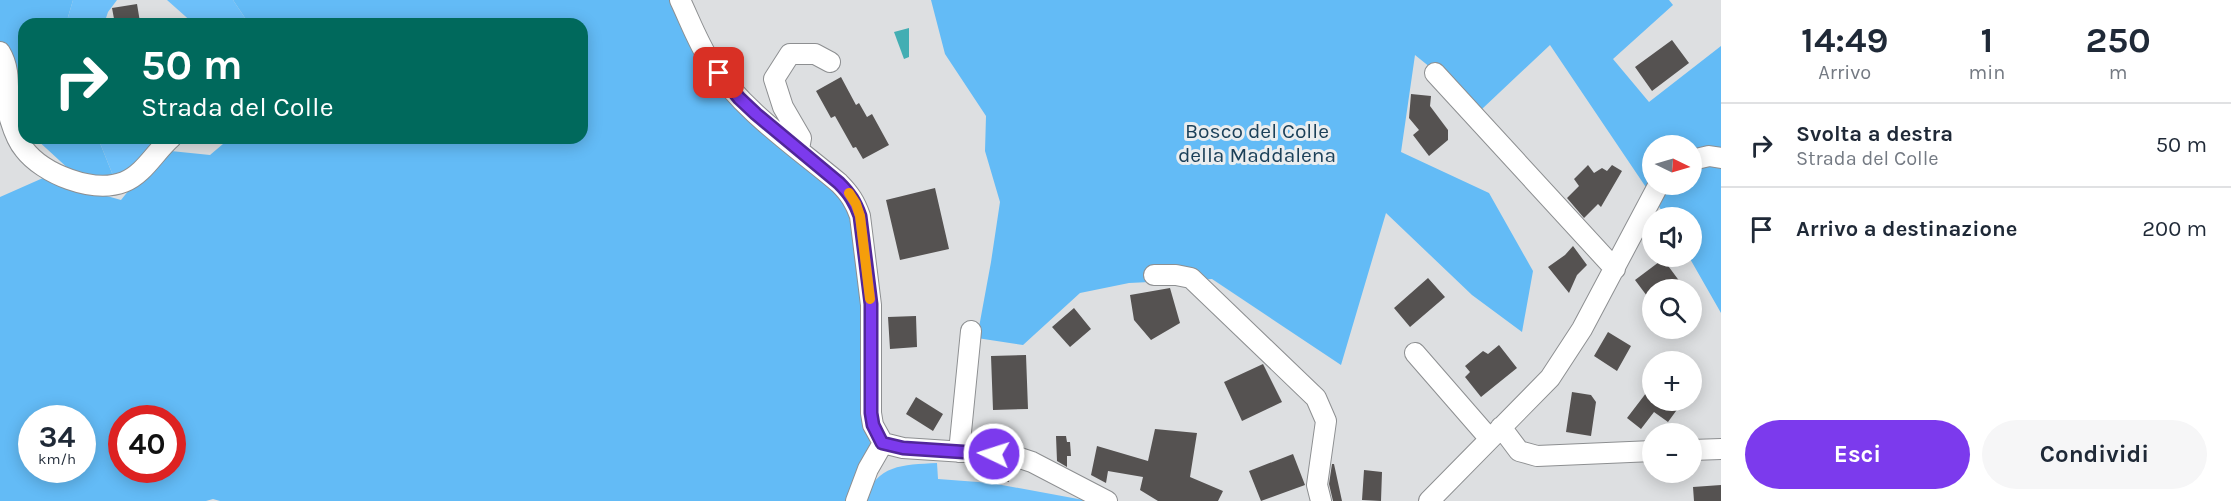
<!DOCTYPE html>
<html lang="it">
<meta charset="utf-8">
<style>
:root{--surface:#fff;--page:#f6f6f7;--text:#1f2937;--muted:#747a83;--line:#e0e1e3;--accent:#7c3aed}
body{margin:0;font-family:Karla,sans-serif;background:var(--page);color:var(--text);height:100vh;display:flex;flex-direction:column;font-size:22px;white-space:nowrap}
*{box-sizing:border-box;margin:0}
p{font-size:20px;color:var(--muted)}
.icon{flex:none;width:33px;height:33px;fill:none;stroke:currentColor;stroke-width:2;stroke-linecap:round;stroke-linejoin:round}
.map{position:relative;flex:1;overflow:hidden}
.details{display:flex;flex-direction:column;background:var(--surface);width:510px}
.details>*{flex:none}
.banner{position:absolute;left:18px;top:18px;width:570px;height:126px;border-radius:18px;box-shadow:0 3px 15px #0003;background:#00695c;color:#fff;overflow:hidden}
.needle{width:39px;rotate:95deg}
.controls{position:absolute;left:1642px;top:135px;display:grid;gap:12px}
.controls a{display:grid;place-items:center;width:60px;height:60px;border-radius:50%;background:var(--surface);box-shadow:0 3px 15px #0003;font-size:30px}
.speed{position:absolute;left:18px;top:405px;display:flex;gap:12px;font-size:30px;font-weight:700;text-align:center}
.speed>*{display:grid;place-content:center;width:78px;height:78px;border-radius:50%;background:var(--surface);box-shadow:0 3px 15px #0003;line-height:1}
.speed small{font-size:15px;font-weight:400}
.speed .limit{border:9px solid #d22;background:#fff;color:#111}
.pin{position:absolute;display:grid;place-items:center;width:51px;height:51px;color:#fff;margin:-26px;border-radius:12px;box-shadow:0 3px 9px #0006}
.me{position:absolute;width:66px;margin:-33px;rotate:274deg;stroke-linejoin:round;filter:drop-shadow(0 0 4px #0008)}
.turn{display:flex;align-items:center;gap:21px;height:126px;padding:0 24px;font-size:27px}
.turn .icon{width:78px;height:78px;stroke-width:2.5}
.turn b{display:block;font-size:42px;line-height:51px}
.eta{display:flex;justify-content:space-evenly;align-items:center;height:102px;text-align:center}
.eta b{font-size:36px;font-weight:700;line-height:42px}
.primary-button{display:flex;gap:12px;margin-top:auto;padding:12px 24px}
.primary-button a{flex:1;height:69px;border-radius:36px;background:var(--accent);color:#fff;font-size:24px;font-weight:700;line-height:69px;text-align:center}
.primary-button a+a{background:var(--page);color:var(--text)}
ul{padding:0;list-style:none}
li{display:flex;align-items:center;gap:18px;height:84px;padding:0 24px;border-top:2px solid var(--line)}
li div{flex:1}
li b{display:block;font-size:22px}
li em{font-style:normal}
main{display:flex;flex:1;min-height:0}
.map>svg:first-child{display:block}
.green{fill:#6dc0fa}
.forest{fill:#63bbf6;fill-rule:evenodd}
.water{fill:#43aeb3}
.building{fill:#555251}
.lines{fill:none;stroke-linecap:round;stroke-linejoin:round}
.minor-casing{stroke:#8d8f91;stroke-width:22}
.minor{stroke:#fff;stroke-width:20}
.route-casing{stroke:#51269a;stroke-width:15}
.route{stroke:#7c3aed;stroke-width:10}
.slow{stroke:#f59e0b;stroke-width:10}
.labels{text-anchor:middle;dominant-baseline:central;stroke-width:6;stroke-linejoin:round;paint-order:stroke}
.park-label{font-size:21px;fill:#1b4059;stroke:#eaedef}
</style>
<main>
<div class="map">
<svg width="1721" height="501" viewBox="0 0 1721 501">
<rect width="100%" height="100%" fill="#dddfe1"/>
<path class="green" d="M73 0H117L108 12 104 24H66Z
M167 0H233L249 24H194Z
M98 138H166L135 168 114 178Z
M937 463 938 479 991 483 1089 501H864C877 464 902 465 937 463Z"/>
<path class="forest" d="M0 0H73L66 24H24V112L14 61 0 47Z
M233 0H680L725 93 845 197 856 250 863 324 870 444 849 501H220L213 499 206 501H0V197L43 178 121 200 161 150 210 155 230 138H582V24H249ZM32 418H82V470H32ZM122 418H172V470H122Z
M931 0H1669L1673 5 1613 59 1649 102 1721 46V313L1689 257 1692 256V218L1666 217 1550 45 1482 109 1415 55 1401 152 1489 193 1533 271 1522 332 1472 295 1386 213 1341 365 1212 279 1129 283 1080 293 1023 345 977 338 991 262 1000 202 985 151 986 116 945 54ZM1653 146H1692V184H1653Z
M35 138H98L114 178 72 172Z"/>
<path class="water" d="M909 28V57L904 59 894 32Z"/>
<path class="building" d="M137 4 140 22 115 24 112 8Z
M1672 40 1689 63 1652 91 1635 67Z
M841 77 856 105 859 103 867 117 872 114 889 145 863 159 856 147 853 148 835 116 831 118 816 91Z
M1411 94 1431 96 1430 106 1448 130V140L1429 156 1413 135 1419 130 1409 118Z
M1588 165 1594 173 1602 168 1607 171 1612 165 1622 171 1601 207 1598 204 1584 218 1567 198 1579 186 1574 179Z
M935 188 949 249 900 260 886 200Z
M1573 246 1587 265 1577 275 1569 293 1548 267 1565 255Z
M1663 259 1686 290H1653V304L1635 280Z
M1428 278 1445 297 1410 327 1394 308Z
M1170 288 1180 323 1151 340 1134 320 1130 295Z
M1074 308 1091 329 1070 347 1052 327Z
M916 316 917 347 890 349 888 317Z
M1608 332 1631 346 1617 371 1594 356Z
M1499 345 1517 368 1481 397 1465 377 1470 372 1465 366 1483 351 1488 354Z
M1026 355 1028 409 993 410 991 356Z
M1263 364 1282 402 1242 421 1224 382Z
M1653 384V400H1684L1668 422 1654 412 1641 429 1627 418Z
M1572 392 1591 395 1596 402 1591 436 1566 432Z
M916 397 943 414 933 431 906 414Z
M1155 429 1197 433 1190 477 1223 491 1218 501H1158L1140 490 1143 477 1108 471 1106 483 1091 475 1097 446 1148 461Z
M1056 436H1066L1067 442H1070L1071 456H1067V467L1057 461Z
M1293 454 1305 485 1261 501 1249 471Z
M1332 464H1334L1342 501H1333L1329 484Z
M982 465 1010 467 1009 482 981 477Z
M1364 470 1382 472 1381 501 1362 500Z
M1721 485V501H1694L1693 487Z"/>
<g class="lines">
<defs>
<path id="minor" d="M680 0C690 21 698 43 711 63 743 111 795 146 839 183 850 194 855 202 860 216L871 305V413L873 425 883 443 903 448 1011 455 1032 462 1107 501
M0 52C13 73 5 96 10 119 13 129 17 141 24 149 43 174 93 194 124 182 144 174 155 152 171 138
M1435 73 1615 269
M799 149 801 138 783 107 774 79 790 54H815L830 62
M1692 160 1709 156 1721 158
M1154 275H1176L1191 278 1316 398 1326 421 1317 485 1321 501
M1415 353 1489 438
M1501 427 1519 451 1537 456 1653 451
M1692 450 1721 449
M959 452 971 331
M856 501 868 469 883 443
M1429 501 1550 378 1582 329 1659 184"/>
</defs>
<use href="#minor" class="minor-casing"/>
<use href="#minor" class="minor"/>
</g>
<g class="lines">
<defs>
<path id="route" d="M719 73 739 98 756 114 839 183C850 194 855 202 860 216L871 304V413L873 425 882 443 903 448 994 454"/>
</defs>
<use href="#route" class="route-casing"/>
<use href="#route" class="route"/>
<path class="slow" d="M849 193 856 204 860 216 870 299"/>
</g>
<g class="labels">
<g class="park-label">
<text x="1257" y="131">Bosco del Colle<tspan x="1257" dy="24">della Maddalena</tspan></text>
</g>
</g>
</svg>
<div class="controls">
<a><svg class="needle" viewBox="-14 -14 28 28"><path d="M0-13l5 13h-10z" fill="#e53935"/><path d="M0 13l5-13h-10z" fill="#747a83"/></svg></a>
<a><svg class="icon" aria-label="sound" viewBox="0 0 24 24"><path d="M4 9h4l5-4v14l-5-4H4zM17 9q2 3 0 6"/></svg></a>
<a><svg class="icon" aria-label="search" viewBox="0 0 24 24"><circle cx="10" cy="10" r="6"/><path d="M15 15l6 6"/></svg></a>
<a>+</a>
<a>−</a>
</div>
<div class="speed"><div>34<small>km/h</small></div><div class="limit">40</div></div>
<div class="pin" style="left:719px;top:73px;background:#d93025"><svg class="icon" aria-label="arrive" viewBox="0 0 24 24"><path d="M6 21V4h12l-3 4 3 4H6"/></svg></div>
<svg class="me" style="left:994px;top:454px" viewBox="-20 -20 40 40"><circle r="17" fill="#7c3aed" stroke="#fff" stroke-width="3"/><path d="M0-11L8 9 0 5-8 9z" fill="#fff"/></svg>
<div class="banner">
<div class="turn"><svg class="icon" aria-label="right" viewBox="0 0 24 24"><path d="M7 20v-9h11M14 6l5 5-5 5"/></svg><div><b>50 m</b>Strada del Colle</div></div>
</div>
</div>
<section class="details">
<div class="eta">
<div><b>14:49</b><p>Arrivo</p></div>
<div><b>1</b><p>min</p></div>
<div><b>250</b><p>m</p></div>
</div>
<ul>
<li><svg class="icon" aria-label="right" viewBox="0 0 24 24"><path d="M7 20v-9h11M14 6l5 5-5 5"/></svg><div><b>Svolta a destra</b><p>Strada del Colle</p></div><em>50 m</em></li>
<li><svg class="icon" aria-label="arrive" viewBox="0 0 24 24"><path d="M6 21V4h12l-3 4 3 4H6"/></svg><div><b>Arrivo a destinazione</b></div><em>200 m</em></li>
</ul>
<div class="primary-button"><a>Esci</a><a>Condividi</a></div>
</section>
</main>
